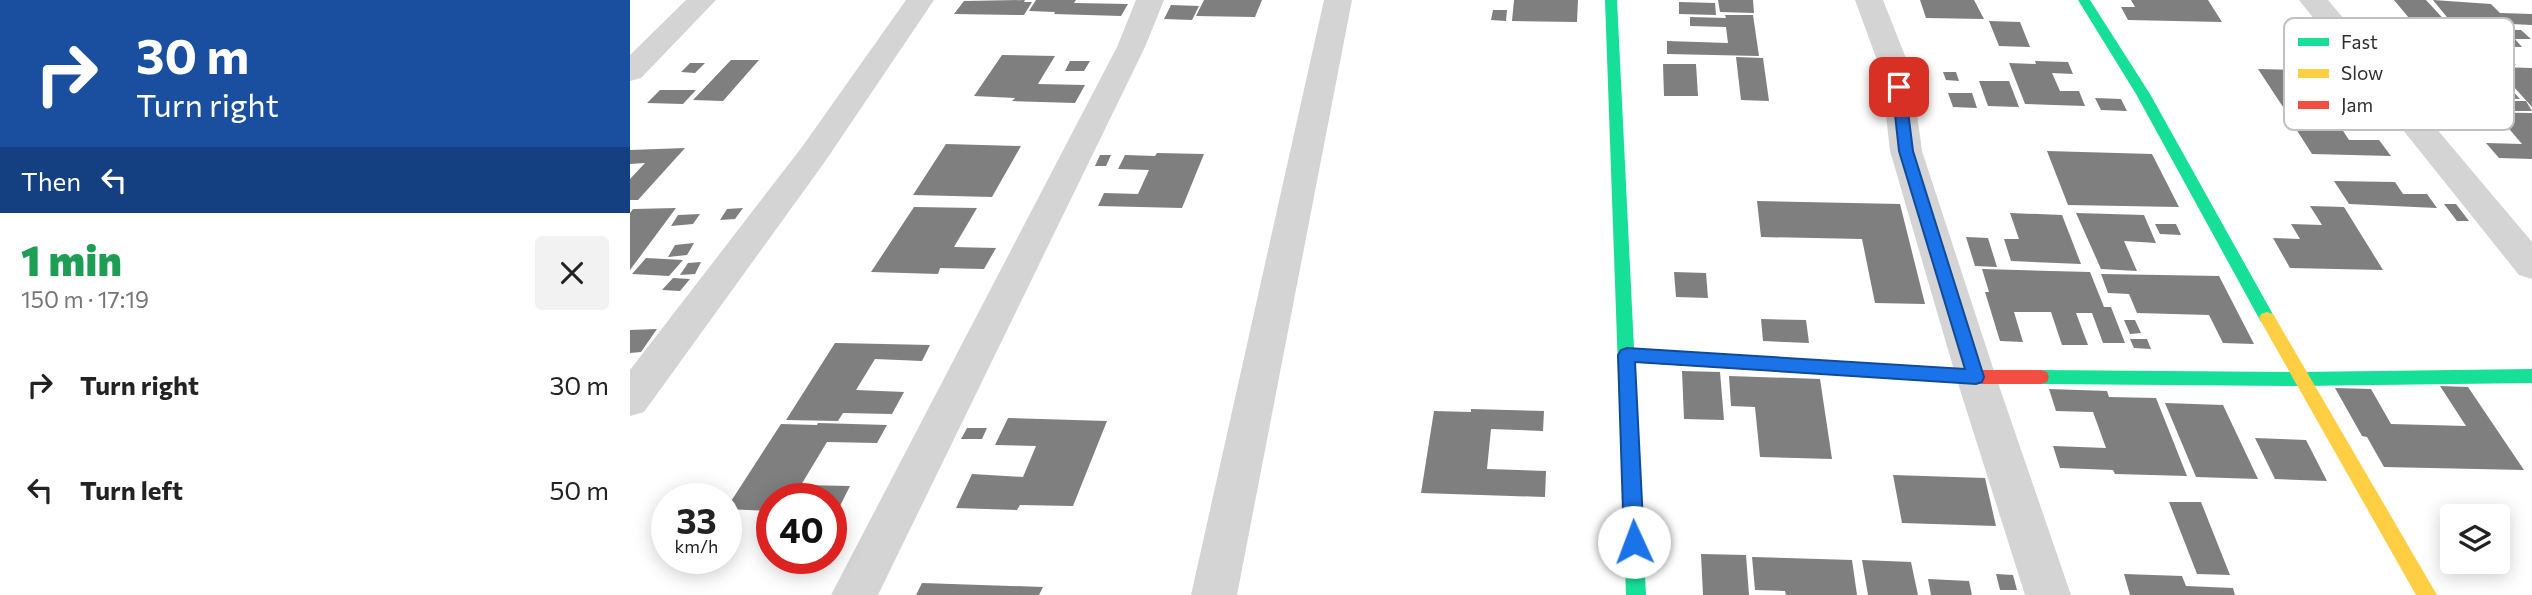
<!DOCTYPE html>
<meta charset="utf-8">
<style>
:root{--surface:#fff;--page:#f2f2f2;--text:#222;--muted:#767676}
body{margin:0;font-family:Commissioner,sans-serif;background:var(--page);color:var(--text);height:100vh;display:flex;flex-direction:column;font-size:26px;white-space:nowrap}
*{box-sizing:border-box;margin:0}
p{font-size:23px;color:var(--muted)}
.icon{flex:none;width:38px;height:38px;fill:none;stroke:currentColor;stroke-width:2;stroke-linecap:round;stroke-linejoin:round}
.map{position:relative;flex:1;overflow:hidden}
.side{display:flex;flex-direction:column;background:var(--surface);width:630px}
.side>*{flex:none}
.top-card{background:#1a4fa0;color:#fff;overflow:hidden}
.fabs{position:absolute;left:1810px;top:504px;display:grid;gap:14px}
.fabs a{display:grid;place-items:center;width:70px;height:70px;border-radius:7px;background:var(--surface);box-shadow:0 4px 18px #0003;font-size:35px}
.speed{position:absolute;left:21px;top:483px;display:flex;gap:14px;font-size:35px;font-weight:700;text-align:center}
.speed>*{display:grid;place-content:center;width:91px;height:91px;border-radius:50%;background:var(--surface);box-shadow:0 4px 18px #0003;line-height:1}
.speed small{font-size:18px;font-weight:400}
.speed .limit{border:10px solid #d22;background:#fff;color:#111}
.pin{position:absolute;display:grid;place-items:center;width:60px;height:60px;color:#fff;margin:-30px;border-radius:14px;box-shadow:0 4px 10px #0006}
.me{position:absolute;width:77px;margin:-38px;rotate:358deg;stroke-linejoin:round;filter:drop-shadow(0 0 5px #0008)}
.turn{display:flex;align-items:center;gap:24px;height:147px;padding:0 21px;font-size:32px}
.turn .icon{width:91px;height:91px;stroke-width:2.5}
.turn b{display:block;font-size:49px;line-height:60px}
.then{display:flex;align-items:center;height:66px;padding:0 21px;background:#0003;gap:14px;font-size:26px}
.round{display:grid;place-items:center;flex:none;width:74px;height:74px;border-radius:7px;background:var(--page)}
.head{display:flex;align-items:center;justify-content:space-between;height:119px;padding:0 21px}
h1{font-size:42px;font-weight:800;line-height:52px;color:#1e9e55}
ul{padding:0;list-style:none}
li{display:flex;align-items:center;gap:21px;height:105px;padding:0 21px}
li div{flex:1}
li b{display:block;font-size:26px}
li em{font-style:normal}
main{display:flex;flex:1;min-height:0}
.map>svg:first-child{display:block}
.building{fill:#7f7f7f}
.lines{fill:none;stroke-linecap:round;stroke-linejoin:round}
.street{fill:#d4d4d4;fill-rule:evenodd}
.fast{fill:#16e098;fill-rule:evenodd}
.slow{fill:#ffcf43;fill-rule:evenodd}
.jam{fill:#f24e42;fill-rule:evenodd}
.route{fill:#1a73e8;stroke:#114b97;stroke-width:2}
.key{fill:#fff;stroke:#c1c1c1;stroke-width:2}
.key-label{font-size:19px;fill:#2f2f2f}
</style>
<main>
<section class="side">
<div class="top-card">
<div class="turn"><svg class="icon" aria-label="right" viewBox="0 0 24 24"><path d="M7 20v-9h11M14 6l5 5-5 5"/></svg><div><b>30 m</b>Turn right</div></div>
<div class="then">Then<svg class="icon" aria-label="left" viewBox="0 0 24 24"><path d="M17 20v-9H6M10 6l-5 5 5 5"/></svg></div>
</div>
<div class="head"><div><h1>1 min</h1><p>150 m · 17:19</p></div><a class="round"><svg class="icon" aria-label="close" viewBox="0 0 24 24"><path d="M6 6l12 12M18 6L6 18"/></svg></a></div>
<ul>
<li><svg class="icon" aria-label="right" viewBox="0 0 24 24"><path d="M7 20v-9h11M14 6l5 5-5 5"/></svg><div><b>Turn right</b></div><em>30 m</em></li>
<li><svg class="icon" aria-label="left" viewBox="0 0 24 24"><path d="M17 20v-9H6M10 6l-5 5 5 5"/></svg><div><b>Turn left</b></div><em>50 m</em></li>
</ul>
</section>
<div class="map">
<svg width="1902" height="595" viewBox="0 0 1902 595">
<rect width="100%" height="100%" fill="#fff"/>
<path class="building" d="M395 0 394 2H402L394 15 324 14 334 1Z
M406 0H446L444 3 498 4 491 16 424 14 425 12 399 11Z
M574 0H632L625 17 566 16Z
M884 0H948L947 22 882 21Z
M1088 0H1123L1124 13 1090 12Z
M1290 0H1344L1354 19 1296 18Z
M1501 0H1578L1592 22 1498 20 1491 7H1505Z
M1764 0H1796L1819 25 1784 24Z
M1803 0 1861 4 1870 13 1902 14V25L1881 24 1884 28 1825 27Z
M1049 2 1085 3 1086 15 1049 14Z
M541 5 569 6 562 20 534 19Z
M863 10H877L876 21 861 20Z
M1095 15H1123L1129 56 1037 54V41L1098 43 1096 27 1060 26V17L1096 18Z
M1359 21 1390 22 1400 47 1369 46Z
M1827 29 1891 30 1901 39H1885L1892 47 1843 46Z
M1855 52H1874L1886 65H1867Z
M372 55 425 56 408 84 455 85 445 103 382 101 385 98 344 96Z
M1106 57 1133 58 1139 101 1111 100Z
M101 60H129L93 101 63 100Z
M440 61H460L454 71H435Z
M1405 61 1438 62 1443 74 1422 73 1430 91H1449L1455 106 1395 104 1379 63 1406 64Z
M60 63H75L65 73 51 72Z
M1033 64H1066L1068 96H1034Z
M1866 67 1902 68V107Z
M1628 69 1664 70 1690 108 1653 107Z
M1833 69H1863L1890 99 1858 98Z
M1313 72H1326L1329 81 1316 80Z
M1349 81H1379L1389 107 1358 106Z
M30 90H66L53 104 17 103Z
M1318 93H1342L1347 108 1323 107Z
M1465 98 1491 99 1497 111 1471 110Z
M1868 101H1896L1902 111H1877Z
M1654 110 1700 111 1719 140H1749L1761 156 1682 154Z
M1829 112 1902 113V159L1869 158 1856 143 1892 144 1875 124 1839 123Z
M316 144 391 146 362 197 283 195Z
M55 148 8 200H0V179L15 163 0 164V150Z
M1417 151 1522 154 1549 207 1438 205Z
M527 153 574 154 552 208 468 206 474 193 508 194 519 170 488 169 495 155 525 156Z
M470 155H481L476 166H465Z
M1704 181 1765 182 1773 194H1797L1807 208 1719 204Z
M1127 201 1270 204 1295 304 1245 303 1232 239 1131 237Z
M1814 204H1826L1839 221H1827Z
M1680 206 1714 207 1753 270 1660 268 1643 238 1670 239 1661 224 1692 225Z
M284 207 347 208 324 247 366 248 354 269 310 268 308 274 241 272Z
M46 208 0 270V213L3 209Z
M113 208 105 219 90 220 97 209Z
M1380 213 1432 215 1451 264 1381 261 1374 239H1389Z
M1446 213 1514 215 1526 243 1494 241 1507 271 1471 269Z
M70 214 63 224 41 226 48 215Z
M1525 224H1546L1551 235 1530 234Z
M1336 237 1358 238 1367 267 1345 266Z
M64 243 57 255 38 257 45 245Z
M16 258 53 260 39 276 2 274Z
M71 262 65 274 50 275 58 263Z
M1352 269 1460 272 1474 307H1481L1495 343H1473L1462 313H1446L1458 345H1432L1421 312H1384L1393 342 1370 341 1355 292H1359Z
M1044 272 1076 273 1078 298 1046 297Z
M1471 274 1589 276 1624 344 1593 343 1579 315 1507 313 1499 294 1478 293Z
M43 278 60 279 50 291 32 290Z
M1131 319 1176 320 1179 343 1133 341Z
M1494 320H1505L1511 333 1500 334Z
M27 329 11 352 0 353V330Z
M1500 339H1517L1521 349 1504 348Z
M205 343 254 344 300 345 292 361 245 359 226 390 274 392 262 414 213 413 208 421 156 420Z
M1052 371 1090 372 1094 420 1054 419Z
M1099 376 1190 379 1202 459 1130 457 1125 407 1101 406Z
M1810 386 1838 387 1894 470 1754 467 1737 437 1732 436 1705 388 1741 389 1761 424 1836 426Z
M1419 389 1477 391 1479 397 1526 398 1557 476 1485 474 1483 470 1430 468 1423 446 1476 448 1463 412 1426 411Z
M1535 403 1593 405 1628 479 1566 477Z
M841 409 914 411 913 431 861 429 857 469 916 471 915 497 791 493 804 411 841 412Z
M378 418 477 421 443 506 390 505 387 510 326 508 342 474 393 477 406 446 365 445Z
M188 423 257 425 247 443 197 442 171 485 220 486 207 512 201 511V499H142V511L96 509 151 424 187 425Z
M337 428H357L352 439H331Z
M1625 438 1676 440 1697 481 1645 479Z
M1263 475 1355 478 1366 526 1272 523Z
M1539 502H1571L1600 575 1567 574Z
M1071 554 1116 555 1119 595H1073Z
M1122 557 1222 560 1227 595H1156L1155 591 1125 590Z
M1232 560 1281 562 1288 595H1238Z
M1366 574 1383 575 1387 590H1370Z
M1494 574 1552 576 1556 586 1603 588 1605 595H1500Z
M1298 579 1339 581 1342 595H1301Z
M292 583 413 587 409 595H286Z"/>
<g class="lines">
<path class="street" d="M56 0H86L11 78 0 81V55Z
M276 0H304L194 163 14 412 0 416V370L172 147Z
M506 0H534L515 47 248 595H201L487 47Z
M694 0H722L607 595H561Z
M1225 0H1253L1281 71 1292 151 1366 377 1441 595H1395L1326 377 1260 151 1251 71Z
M1669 0H1698L1902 242V279L1889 275Z"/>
<path class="fast" d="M975 0H987L1016 595H996Z
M1448 0H1460L1520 94 1645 318 1643 322H1631L1506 94Z
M1902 369V383L1670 386 1411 384 1405 382 1403 377 1405 372 1411 370 1670 372Z"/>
<path class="slow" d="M1637 312 1643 314 1807 595H1786L1629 318 1631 314Z"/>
<path class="jam" d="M997 348 1346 370H1411L1417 372 1419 377 1417 382 1411 384H1346L997 362 991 360 989 355 991 350Z"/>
</g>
<path class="route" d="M1269 83 1275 87 1283 151 1354 377 1352 382 1346 384 1005 362 1014 542 1011 548 1004 550 997 548 994 542 988 355 991 350 997 348 1335 369 1269 151 1262 87Z"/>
<rect x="1654" y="18" width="230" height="112" rx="10" class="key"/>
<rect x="1668" y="38" width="31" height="8" fill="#16e098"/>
<rect x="1668" y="69" width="31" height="9" fill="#ffcf43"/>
<rect x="1668" y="101" width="31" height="8" fill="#f24e42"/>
<g class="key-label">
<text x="1711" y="49">Fast</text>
<text x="1711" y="80">Slow</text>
<text x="1711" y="112">Jam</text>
</g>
</svg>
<div class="fabs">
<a><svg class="icon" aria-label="layers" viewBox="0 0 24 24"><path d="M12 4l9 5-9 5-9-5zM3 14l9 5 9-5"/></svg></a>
</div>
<div class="speed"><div>33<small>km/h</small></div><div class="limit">40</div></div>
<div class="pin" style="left:1269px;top:87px;background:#d93025"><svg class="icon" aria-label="arrive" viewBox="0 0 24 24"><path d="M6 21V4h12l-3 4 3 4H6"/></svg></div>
<svg class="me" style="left:1004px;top:542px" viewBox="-20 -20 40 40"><circle r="19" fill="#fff"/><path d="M0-13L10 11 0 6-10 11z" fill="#1a73e8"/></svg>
</div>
</main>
